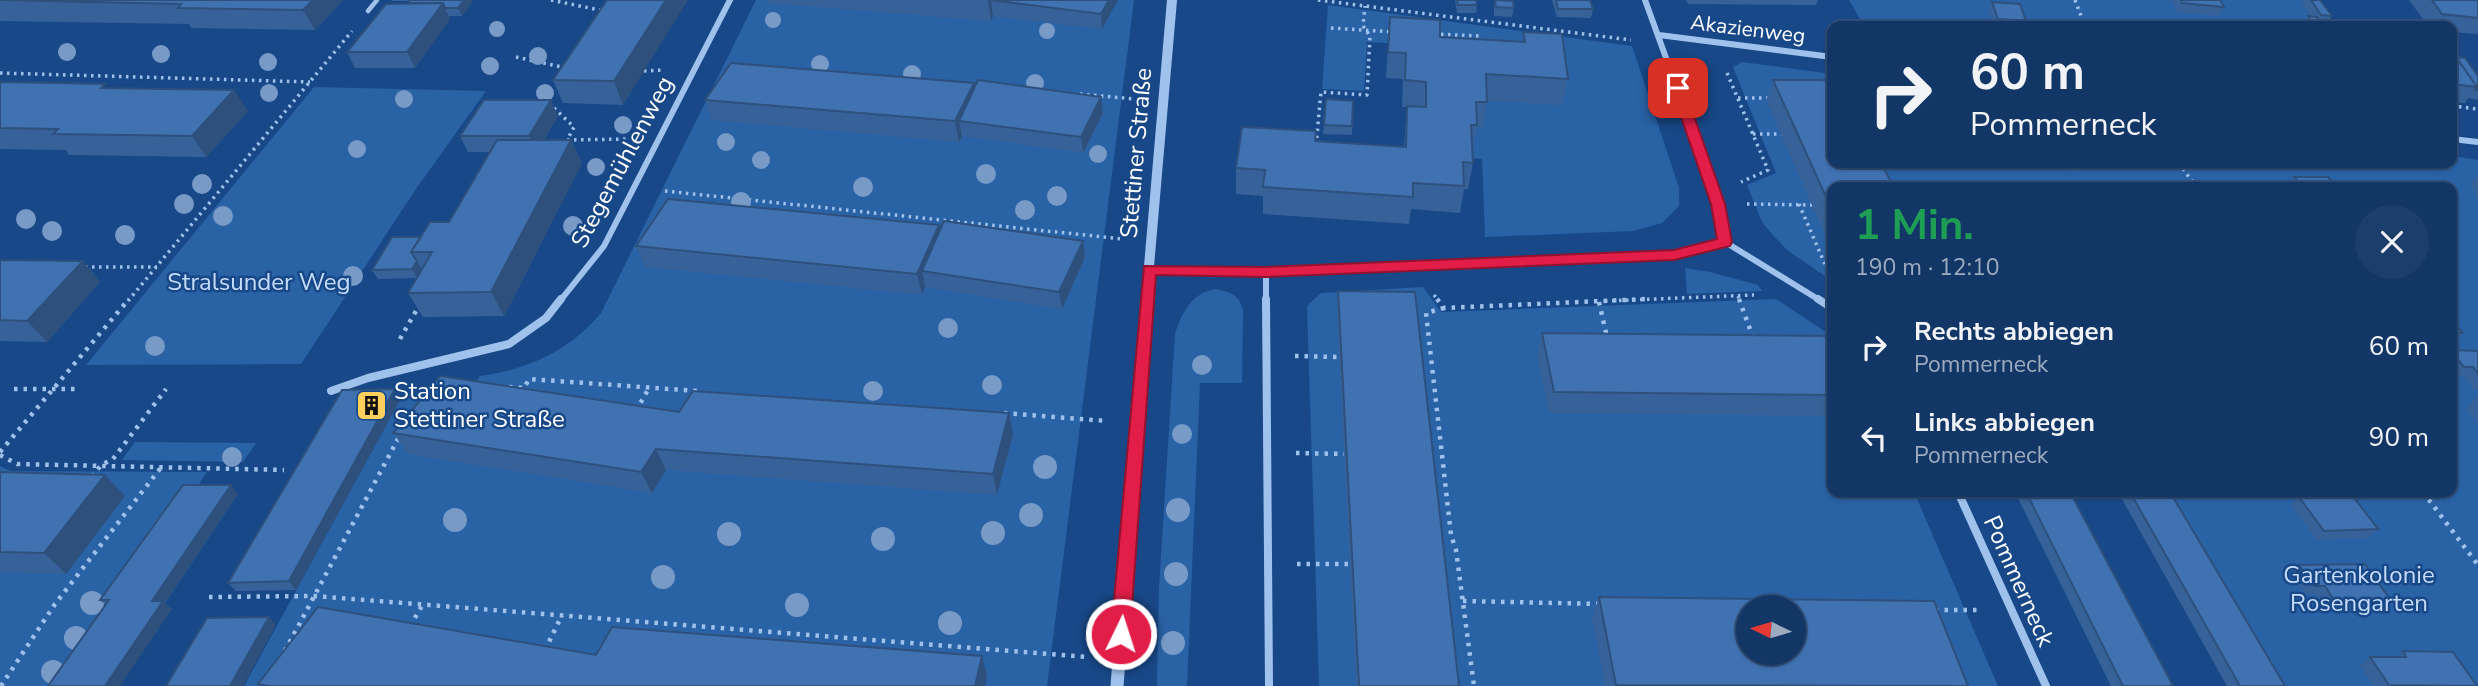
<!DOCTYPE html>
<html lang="de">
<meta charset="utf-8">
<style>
:root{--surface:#123666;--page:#1b3e6c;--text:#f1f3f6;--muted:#9cabbf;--line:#31507a}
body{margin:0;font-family:"Nunito Sans",sans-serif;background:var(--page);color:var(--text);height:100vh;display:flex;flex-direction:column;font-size:26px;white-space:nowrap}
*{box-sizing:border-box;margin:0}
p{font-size:23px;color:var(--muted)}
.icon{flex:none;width:38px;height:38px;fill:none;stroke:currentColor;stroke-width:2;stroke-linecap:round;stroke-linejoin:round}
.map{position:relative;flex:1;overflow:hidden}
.panel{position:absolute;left:1827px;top:182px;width:630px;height:315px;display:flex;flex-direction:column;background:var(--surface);border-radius:14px;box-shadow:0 2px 5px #0004,0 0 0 2px var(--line)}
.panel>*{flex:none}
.top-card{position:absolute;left:1827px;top:21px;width:630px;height:147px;border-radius:14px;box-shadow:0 2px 5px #0004,0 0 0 2px var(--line);background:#123666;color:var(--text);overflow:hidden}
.needle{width:46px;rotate:275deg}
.controls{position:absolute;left:1736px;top:595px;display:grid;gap:14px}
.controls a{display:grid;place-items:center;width:70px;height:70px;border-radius:50%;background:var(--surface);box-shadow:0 2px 5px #0004,0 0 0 2px var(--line);font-size:35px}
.pin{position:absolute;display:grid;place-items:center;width:60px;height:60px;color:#fff;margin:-30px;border-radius:14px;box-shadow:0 4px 10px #0006}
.me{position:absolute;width:77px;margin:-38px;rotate:4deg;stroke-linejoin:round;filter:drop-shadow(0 0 5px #0008)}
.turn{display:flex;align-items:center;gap:24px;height:147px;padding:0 28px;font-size:32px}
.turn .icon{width:91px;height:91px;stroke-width:2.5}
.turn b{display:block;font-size:49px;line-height:60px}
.round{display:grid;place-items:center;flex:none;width:74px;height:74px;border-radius:37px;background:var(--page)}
.summary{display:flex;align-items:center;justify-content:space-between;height:119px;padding:0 28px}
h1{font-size:42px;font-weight:700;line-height:52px;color:#1e9e55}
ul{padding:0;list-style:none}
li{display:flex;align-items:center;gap:21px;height:91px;padding:0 28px}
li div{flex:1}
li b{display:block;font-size:26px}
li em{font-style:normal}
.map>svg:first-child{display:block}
.green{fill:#2a62a6;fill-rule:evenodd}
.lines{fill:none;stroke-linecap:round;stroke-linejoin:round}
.path-far1{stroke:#9fc2ed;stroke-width:3.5;stroke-dasharray:2.5 4.5;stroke-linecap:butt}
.path{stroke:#9fc2ed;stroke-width:4.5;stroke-dasharray:3.5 6;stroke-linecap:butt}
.service{stroke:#9fc2ed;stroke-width:4.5}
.minor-far1{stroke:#9fc2ed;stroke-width:6}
.minor{stroke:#9fc2ed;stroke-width:8}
.tertiary-far1{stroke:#9fc2ed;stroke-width:10}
.tertiary{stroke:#9fc2ed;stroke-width:13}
.tree{fill:#779ac7}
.wall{fill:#376299}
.shaded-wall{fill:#2d507d}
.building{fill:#4072b2;stroke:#2d507d;stroke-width:2;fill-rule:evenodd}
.route{fill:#e11d48;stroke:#92132f;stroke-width:2}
.labels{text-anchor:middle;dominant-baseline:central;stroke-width:5;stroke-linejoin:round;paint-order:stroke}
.far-street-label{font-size:21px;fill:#fff;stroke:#184888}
.street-label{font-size:24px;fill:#fff;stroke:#184888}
.park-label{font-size:24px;fill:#c5ddfa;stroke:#184888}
.poi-label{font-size:24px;fill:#fff;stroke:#184888;text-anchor:start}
</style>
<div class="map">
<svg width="2478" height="686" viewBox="0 0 2478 686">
<rect width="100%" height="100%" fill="#184888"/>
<path class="green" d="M756 0H1134L1047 686H244L401 398 477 381 480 376C529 369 569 351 601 313Z
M1849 0H2311L2328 26H1864Z
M1328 5 1632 46 1679 188V206L1662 223 1633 231 1485 237 1482 159 1468 158 1436 46 1367 42 1364 91 1322 89Z
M1742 62 1832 74V163H2452V156L2478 160V686H2271L2158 492H2452V187H1832V281L1787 250 1772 234 1762 222 1747 185 1776 173 1733 67Z
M314 87 486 91 416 189 301 364 86 365Z
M1685 268 1710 272 1758 285 1762 291 1687 294Z
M1423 287 1441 312 1776 299 1832 336V492H1914L1998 686H1319L1307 306 1321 293ZM1748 607H1794V653H1748Z
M1215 289C1230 292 1239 294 1243 310L1242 383H1200L1187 686H1157L1159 588 1175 334C1182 312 1191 294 1215 289Z
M135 442 256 443 243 462 122 460Z
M0 466 11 471 207 472 64 686H0Z"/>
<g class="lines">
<path class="path-far1" d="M551 0 604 11
M1318 0 1631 40
M2075 0 2085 26
M1331 28 1394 32
M1434 34 1480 36 1481 44
M516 57 566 68
M644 71 663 70
M0 73 310 82
M1727 73 1768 170 1741 182
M1080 94 1134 99
M1738 98H1772
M2452 106 2478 109
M554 108 574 127 566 142
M1753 134H1782
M567 140 629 139
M1316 145 1321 92 1367 95 1370 36 1363 26 1365 6
M2179 163 2196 187
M665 191 1123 239
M1747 204 1812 205
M1799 204 1827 269
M85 267H157
M1434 295 1439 301
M1738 296 1740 301
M128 301 352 31
M1605 301 1754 295"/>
<path class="path" d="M1437 299 1444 308 1647 299
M1739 299 1754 340
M1599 302 1607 337
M1444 308 1426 313 1451 535 1456 550 1474 686
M400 339 420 304
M1295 356 1339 357
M509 387 524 388 529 379 698 391
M14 389H78
M636 411 649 388
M1004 413 1107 421
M0 452 129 299
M1296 453 1344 454
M0 455 17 464 284 470
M92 477 101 465 113 459 166 389
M2089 492 2092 498
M2423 492 2478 565
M1297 564H1350
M209 597 315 596 1087 657
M1463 601 1602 604
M1935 610H1978
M410 626 423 604
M545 650 562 615
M285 651 399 437
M1 686 55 604 163 465"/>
<path class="service" d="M368 11 377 0"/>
<path class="minor-far1" d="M1645 0 1715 193 1725 242
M1659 35 1832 57
M2452 139 2478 142
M1149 270 1266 272 1674 255 1725 242 1821 301
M1266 272V301
M560 301 604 246 730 0"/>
<path class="minor" d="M1266 299 1269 686
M1818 299 1832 308
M331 391 368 378 509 344 546 318 561 299
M1958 492 2046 686"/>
<path class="tertiary-far1" d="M1146 301 1172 0"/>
<path class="tertiary" d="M1117 686 1147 299"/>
</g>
<g class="tree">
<circle cx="773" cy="20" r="8"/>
<circle cx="497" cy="29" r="8"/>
<circle cx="1047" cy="31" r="8"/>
<circle cx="67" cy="52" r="9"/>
<circle cx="161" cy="54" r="9"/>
<circle cx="538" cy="56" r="9"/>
<circle cx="268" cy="62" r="9"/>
<circle cx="820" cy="64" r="9"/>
<circle cx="490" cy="66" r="9"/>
<circle cx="912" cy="74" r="9"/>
<circle cx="1035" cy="83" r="9"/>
<circle cx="269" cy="93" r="9"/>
<circle cx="545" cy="93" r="9"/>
<circle cx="404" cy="99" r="9"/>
<circle cx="623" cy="125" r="9"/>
<circle cx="726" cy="142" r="9"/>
<circle cx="357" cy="149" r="9"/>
<circle cx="1098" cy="154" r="9"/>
<circle cx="761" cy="160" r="9"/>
<circle cx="596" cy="167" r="9"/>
<circle cx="986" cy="174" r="10"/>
<circle cx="202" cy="184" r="10"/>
<circle cx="863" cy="187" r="10"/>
<circle cx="1057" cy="196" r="10"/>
<circle cx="741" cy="202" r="10"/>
<circle cx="184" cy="204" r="10"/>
<circle cx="1025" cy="210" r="10"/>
<circle cx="223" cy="216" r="10"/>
<circle cx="26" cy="219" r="10"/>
<circle cx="573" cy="226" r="10"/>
<circle cx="52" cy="231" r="10"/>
<circle cx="125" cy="235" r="10"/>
<circle cx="353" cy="276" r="10"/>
<circle cx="948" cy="328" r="10"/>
<circle cx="155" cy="346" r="10"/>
<circle cx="1202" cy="365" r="10"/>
<circle cx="992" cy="385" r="10"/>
<circle cx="873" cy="391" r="10"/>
<circle cx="1182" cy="434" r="10"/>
<circle cx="232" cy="457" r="10"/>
<circle cx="1045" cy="467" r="12"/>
<circle cx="1178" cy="510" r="12"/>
<circle cx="1031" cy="515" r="12"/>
<circle cx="455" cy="520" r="12"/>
<circle cx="993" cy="533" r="12"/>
<circle cx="729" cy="534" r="12"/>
<circle cx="883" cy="539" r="12"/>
<circle cx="1176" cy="574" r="12"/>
<circle cx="663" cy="577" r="12"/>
<circle cx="92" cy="603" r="12"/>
<circle cx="797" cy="605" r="12"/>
<circle cx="950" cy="623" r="12"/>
<circle cx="76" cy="638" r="12"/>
<circle cx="1173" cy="643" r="12"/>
<circle cx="53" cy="672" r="12"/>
</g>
<path class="wall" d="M0 0H343L315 30 191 28 189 24 0 21Z
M392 0H471L472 3 462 16H449L450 19 415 68H355L347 52 410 1H392Z
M607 0 623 105 563 103 553 80Z
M767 0H1118L1102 29 993 16 991 21 768 3Z
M1455 0H1476L1477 5 1476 13H1457Z
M1495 0 1514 8 1512 17 1494 16V8Z
M1552 0H1590L1593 9 1591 18 1557 17Z
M1686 0H1818L1816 5 1688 4Z
M2172 0H2220L2224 7 2219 16 2177 12Z
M2303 0H2320L2332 16 2327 25 2321 24 2320 26H2303L2302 25 2308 16 2311 17 2302 2Z
M2409 0H2478V34L2452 32V26H2428Z
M1992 2 2026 21 2023 26H1994L1988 10Z
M1390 17 1440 37 1522 42 1523 32 1568 79 1562 105 1487 101 1483 129 1477 128 1472 152 1473 163 1468 189H1464L1460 213 1411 209 1409 224 1263 214V196L1236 194V168L1316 141 1404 147 1407 107H1402L1403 79 1386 78Z
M2452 51 2456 57 2478 76V100L2468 98 2465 103 2452 102Z
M1773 80 1832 187V251L1766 100Z
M0 82 108 88 248 111 206 157 69 155 66 150 0 149Z
M974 83V88L1103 113 1083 153 962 136 959 142 712 120 705 100Z
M1353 101 1352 135 1323 134 1324 125Z
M558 116 544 140H571L582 163 504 316 423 317 408 293 416 278 378 279 372 270 421 237 449 222 490 152H468L460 136Z
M2047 163H2084L2080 171 2051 170Z
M2478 174V201L2471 183Z
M2294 177 2337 187H2289L2288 186Z
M940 230 1083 241 1085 257 1062 309 925 287 922 295 645 267 636 246Z
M0 260 83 261 100 282 47 342 0 341Z
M1338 291 1459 686H1356L1337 313Z
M2452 320 2463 333 2455 342H2452Z
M1542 333 1832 336V416L1549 413 1537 355Z
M2452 350 2478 351V390H2474L2464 376H2456L2452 371Z
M395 389 401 398 296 590 236 591 228 583Z
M2478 395V423L2466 409Z
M679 412 1009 413 1013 434 997 495 666 470 652 493 408 454 393 433Z
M0 472 125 496 66 574 0 572Z
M2015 492H2070L2173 686H2111Z
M2118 492H2170L2285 686H2227Z
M238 494 165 603 172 609 106 605 100 600Z
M2299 497 2378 529 2369 538 2316 540 2291 505Z
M2299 565 2392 602 2382 610 2328 611 2316 594H2305L2291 573Z
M1599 597 1968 686H1605L1592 617Z
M2403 651 2477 686H2374L2360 665 2370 657H2396Z"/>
<path class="shaded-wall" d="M313 0H343L315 30 303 10Z
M464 0H471L472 3 462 16 458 8Z
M666 0H688L623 105 614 81Z
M988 0H1001L991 1 993 16 991 21Z
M1109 0H1118L1102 29 1101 14Z
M443 3 450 19 415 68 407 52Z
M974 83 977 103 959 121 962 136 959 142 955 121Z
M234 90 248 111 206 157 192 136Z
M1101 97 1103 113 1083 153 1081 137Z
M551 100 558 116 537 152 529 136Z
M571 140 582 163 504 316 491 292Z
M939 225 944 246 922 271 925 287 922 295 917 274Z
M1083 241 1085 257 1062 309 1059 292Z
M83 261 100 282 47 342 27 321Z
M417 261 422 270 417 278 412 269Z
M395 389 401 398 296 590 289 581Z
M1009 413 1013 434 997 495 993 474Z
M656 449 666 470 652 493 641 472Z
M105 475 125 496 66 574 44 553Z
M231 485 238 494 165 603 172 609 120 686H105L152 601Z
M269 617 276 625 243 686H230Z
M982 656 987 676 985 686H975Z"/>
<path class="building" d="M0 0H313L303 10 178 8 181 4Z
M410 0H464L458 8H445L443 3H408Z
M607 0H666L614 81 553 80Z
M991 0H1109L1101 14Z
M1457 0H1476L1477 5H1458Z
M1495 0 1513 1 1514 8 1496 7Z
M1556 0H1590L1593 9H1558Z
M2181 0H2220L2224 7 2182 3Z
M2311 0H2320L2332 16 2321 15Z
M2432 0H2478V18L2442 14Z
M1992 2 2020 4 2026 21 1998 19Z
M443 3 407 52H347L386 4Z
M2308 16 2317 17 2321 24 2312 23Z
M1390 17 1440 20V37L1525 42 1523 32 1562 34 1568 79 1486 74 1487 102H1476L1477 125H1471L1473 163 1463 162 1464 186 1413 183V197L1263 187 1265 170 1236 168 1242 127 1316 131 1315 141 1406 147 1407 106 1426 107V82L1405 80 1406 53 1388 52Z
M2452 51 2477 87 2452 84Z
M2456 57 2465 58 2478 76V90H2475L2477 87Z
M731 63 974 83 955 121 705 100Z
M978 80 1101 97 1081 137 959 121Z
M1773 80H1832V163H1881L1894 187H1832V210Z
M0 82 105 84 101 88 234 90 192 136 53 134 58 129 0 128Z
M1326 99 1353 101 1352 126 1324 125Z
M484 100H551L529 136H460Z
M497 140H571L491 292 408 293 432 252H411L430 222H449Z
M2294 177H2328L2337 187H2303Z
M2103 184H2139L2141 187H2105Z
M668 199 939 225 917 274 636 246Z
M944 221 1083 241 1059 292 922 271Z
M392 237H421L411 252 417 261 412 269 372 270Z
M0 260 83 261 27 321 0 320Z
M1338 291 1415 292 1459 686H1359Z
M2452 320 2463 333H2452Z
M1542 333 1832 336V395L1554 392Z
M2452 350 2478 351V374L2473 367H2464L2452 352Z
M440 376 679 412 693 391 1009 413 993 474 656 449 641 472 393 433Z
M395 389 289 581 228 583 342 390Z
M0 472 105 475 44 553 0 552Z
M183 485H231L152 601H163L105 686H48L109 600H100Z
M2026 492H2070L2173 686H2123Z
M2130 492H2170L2285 686H2240Z
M2352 495 2378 529 2324 531 2299 497Z
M2365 564 2392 602 2336 603 2325 586H2314L2299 565Z
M1599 597 1934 601 1968 686 1616 685ZM1748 607H1794V653H1748Z
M318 607 596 655 612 627 982 656 975 686H269L258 684Z
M269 617 230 686H166L207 618Z
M2403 651 2453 652 2477 686 2389 685 2370 657H2406Z"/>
<path class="route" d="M1678 84 1684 88 1725 204 1732 242 1730 246 1674 260 1266 277 1156 275 1130 634 1127 640 1121 642 1114 640 1111 634 1144 266 1266 267 1674 250 1717 239 1711 204 1671 88Z"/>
<defs>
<symbol id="building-square" viewBox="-11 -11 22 22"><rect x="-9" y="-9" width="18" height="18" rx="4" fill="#ffd05c" stroke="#184888"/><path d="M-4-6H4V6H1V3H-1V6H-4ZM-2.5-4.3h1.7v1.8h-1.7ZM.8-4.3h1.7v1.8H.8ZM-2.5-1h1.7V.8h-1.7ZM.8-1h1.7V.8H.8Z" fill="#111"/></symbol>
</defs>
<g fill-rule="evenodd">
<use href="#building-square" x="354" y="388" width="35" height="35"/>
</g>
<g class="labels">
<g class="far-street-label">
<text transform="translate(1748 29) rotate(7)">Akazienweg</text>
</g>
<g class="street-label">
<text transform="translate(1136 153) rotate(-85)">Stettiner Straße</text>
<text transform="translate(622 162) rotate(-62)">Stegemühlenweg</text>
<text transform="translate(2019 581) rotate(66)">Pommerneck</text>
</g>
<g class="park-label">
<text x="259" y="282">Stralsunder Weg</text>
<text x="2359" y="575">Gartenkolonie<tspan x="2359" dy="28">Rosengarten</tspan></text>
</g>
<g class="poi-label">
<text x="394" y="391">Station<tspan x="394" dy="28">Stettiner Straße</tspan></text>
</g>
</g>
</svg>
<div class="controls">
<a><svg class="needle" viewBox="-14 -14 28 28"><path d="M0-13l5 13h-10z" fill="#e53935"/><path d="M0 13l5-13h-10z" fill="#9cabbf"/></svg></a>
</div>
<div class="pin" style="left:1678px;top:88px;background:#d93025"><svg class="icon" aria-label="arrive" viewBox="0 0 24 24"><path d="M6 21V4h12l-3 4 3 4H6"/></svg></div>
<svg class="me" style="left:1121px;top:634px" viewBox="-20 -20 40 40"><circle r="17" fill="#e11d48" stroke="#fff" stroke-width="3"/><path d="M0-11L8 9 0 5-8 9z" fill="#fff"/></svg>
<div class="top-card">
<div class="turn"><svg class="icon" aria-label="right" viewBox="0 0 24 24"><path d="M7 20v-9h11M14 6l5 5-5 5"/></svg><div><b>60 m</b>Pommerneck</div></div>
</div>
<section class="panel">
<div class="summary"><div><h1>1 Min.</h1><p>190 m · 12:10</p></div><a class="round"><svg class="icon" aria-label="close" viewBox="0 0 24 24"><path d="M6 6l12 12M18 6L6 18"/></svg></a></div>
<ul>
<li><svg class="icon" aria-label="right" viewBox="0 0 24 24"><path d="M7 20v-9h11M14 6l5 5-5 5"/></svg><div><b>Rechts abbiegen</b><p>Pommerneck</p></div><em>60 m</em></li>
<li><svg class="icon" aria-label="left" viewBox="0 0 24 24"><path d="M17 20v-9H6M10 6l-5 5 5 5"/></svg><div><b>Links abbiegen</b><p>Pommerneck</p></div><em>90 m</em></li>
</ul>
</section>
</div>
